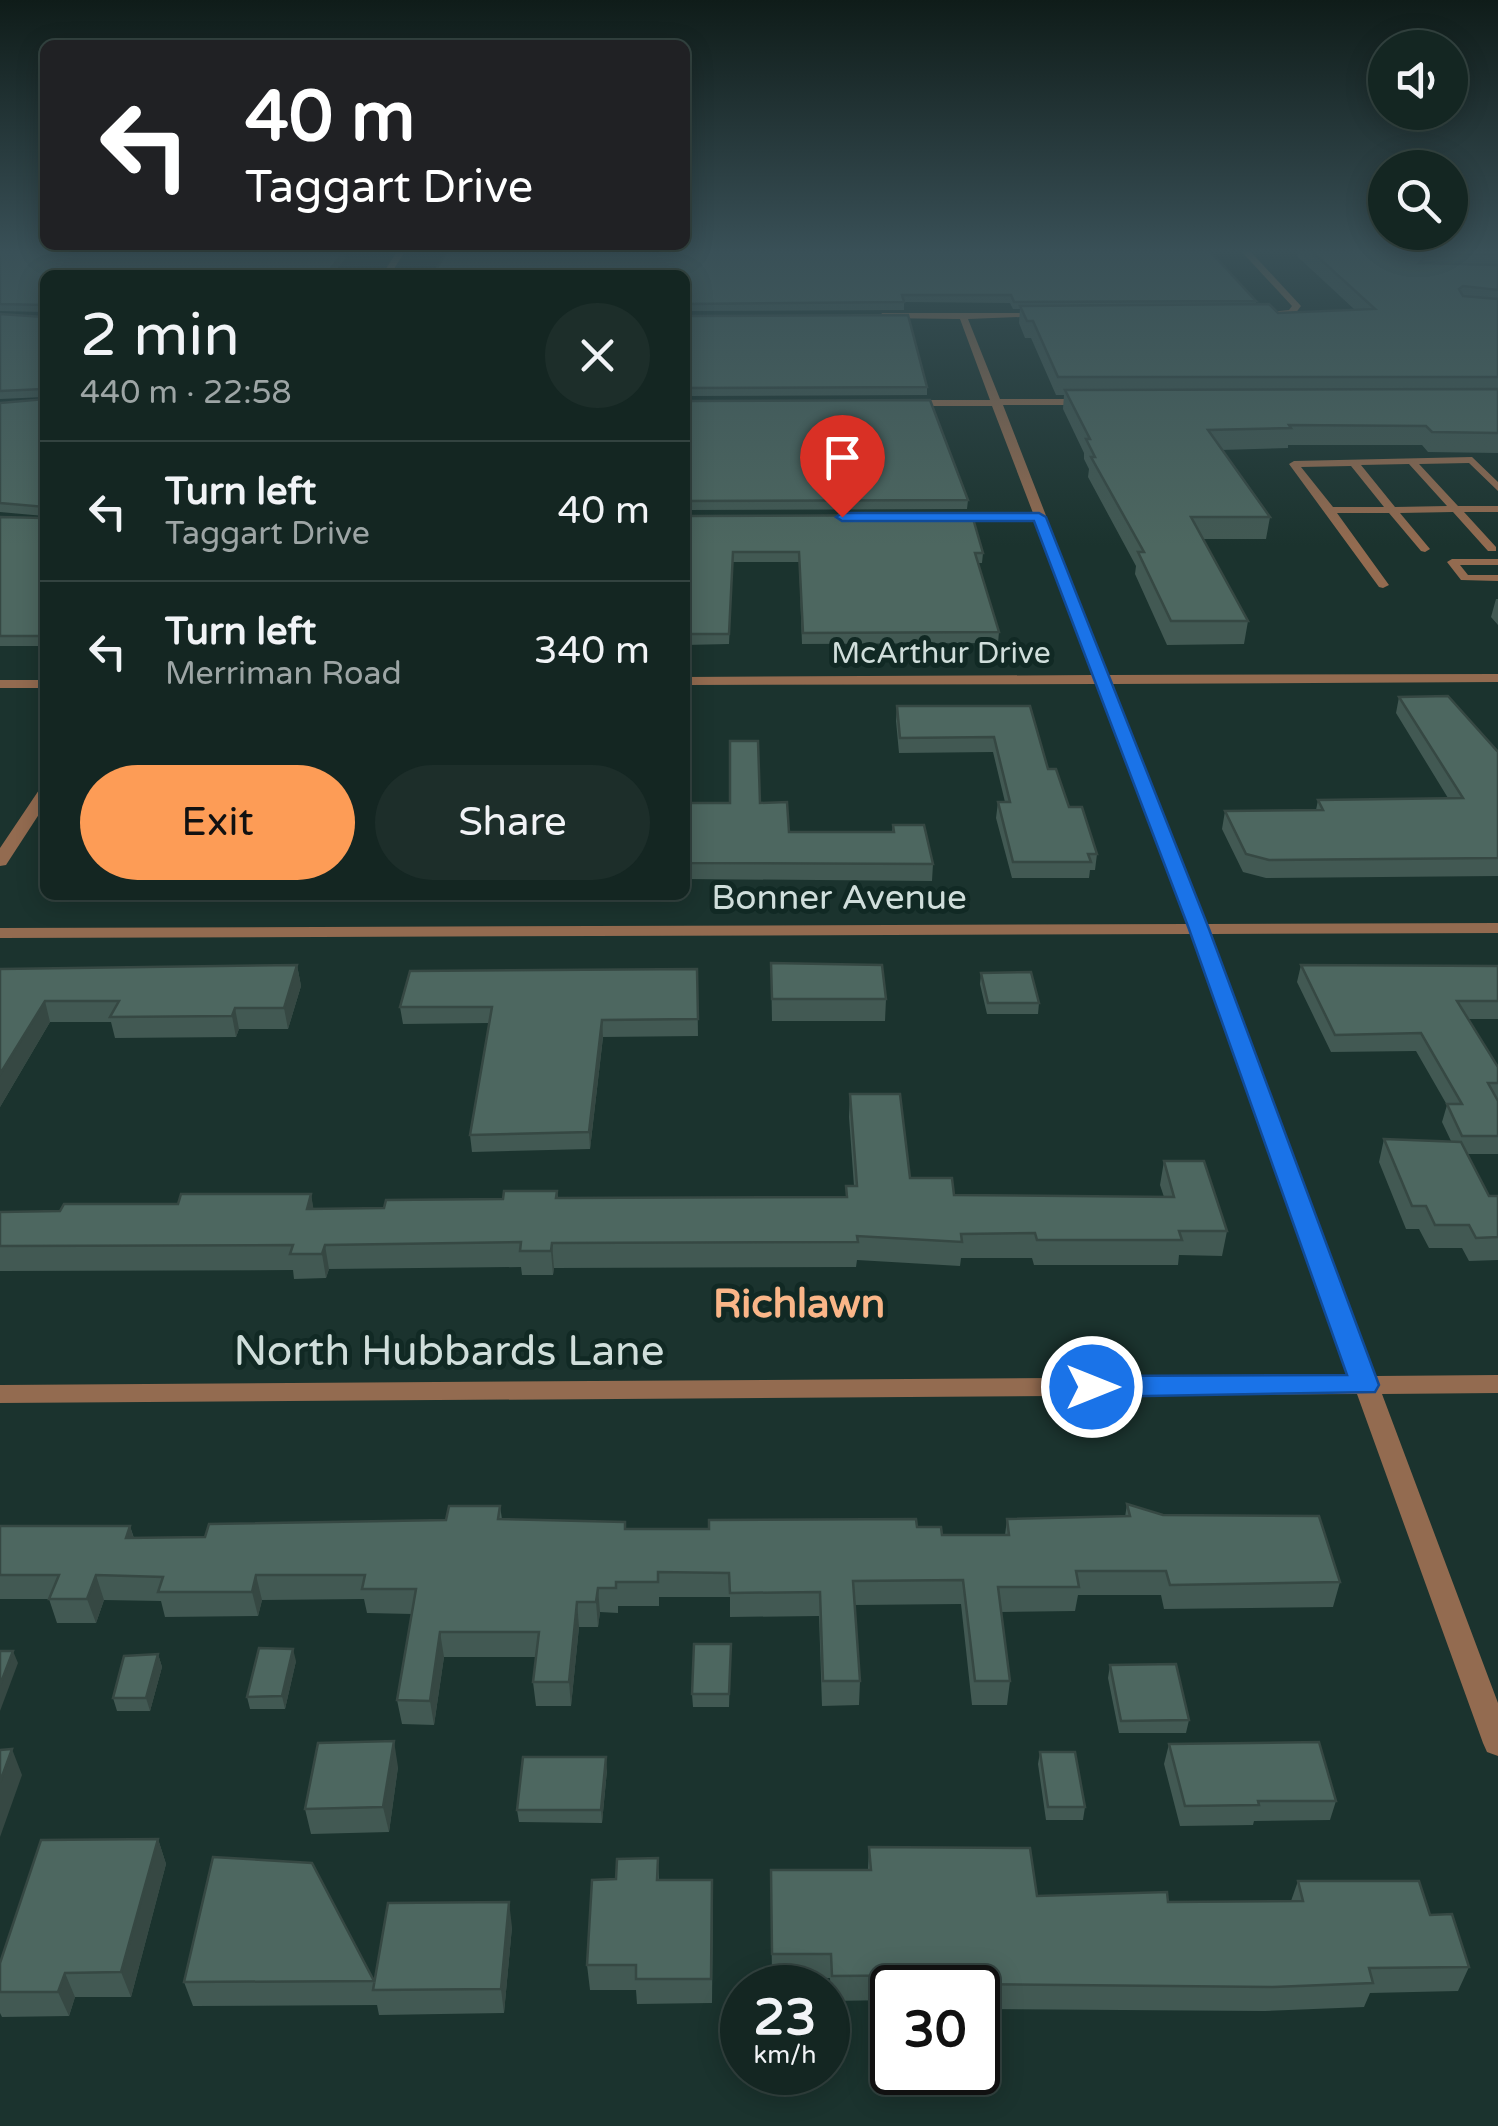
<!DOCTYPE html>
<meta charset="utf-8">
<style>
:root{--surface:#142622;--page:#1d2e2a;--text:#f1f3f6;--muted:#9da5a5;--line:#334340;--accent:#fd9c56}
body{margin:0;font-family:"Varela Round",sans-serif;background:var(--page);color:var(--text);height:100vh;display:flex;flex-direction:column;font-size:38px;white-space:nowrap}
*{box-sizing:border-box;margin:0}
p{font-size:32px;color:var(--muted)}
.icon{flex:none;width:55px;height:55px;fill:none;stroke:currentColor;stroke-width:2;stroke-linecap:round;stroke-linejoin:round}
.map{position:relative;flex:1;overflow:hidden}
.side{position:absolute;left:40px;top:270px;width:650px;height:630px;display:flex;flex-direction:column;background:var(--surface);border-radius:15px;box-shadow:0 5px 25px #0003,0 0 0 2px var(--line)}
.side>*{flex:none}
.hud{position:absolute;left:40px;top:40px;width:650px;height:210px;border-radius:15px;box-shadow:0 5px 25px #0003,0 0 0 2px var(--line);background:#202124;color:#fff;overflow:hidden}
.tools{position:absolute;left:1368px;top:30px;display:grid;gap:20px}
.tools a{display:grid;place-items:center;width:100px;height:100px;border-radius:50%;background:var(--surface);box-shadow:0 5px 25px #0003,0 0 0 2px var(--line);font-size:50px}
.speed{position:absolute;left:720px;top:1965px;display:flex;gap:20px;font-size:50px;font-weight:700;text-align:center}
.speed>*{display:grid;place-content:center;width:130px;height:130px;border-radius:50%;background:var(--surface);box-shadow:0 5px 25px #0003,0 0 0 2px var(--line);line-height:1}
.speed small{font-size:25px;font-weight:400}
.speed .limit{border:5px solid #111;border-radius:15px;background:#fff;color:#111}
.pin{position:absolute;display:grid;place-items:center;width:85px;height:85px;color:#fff;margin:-102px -42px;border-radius:50% 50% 50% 0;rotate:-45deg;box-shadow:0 0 10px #0007}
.pin .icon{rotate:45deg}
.me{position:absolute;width:110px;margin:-55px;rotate:90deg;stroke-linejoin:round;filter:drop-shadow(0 0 8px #0008)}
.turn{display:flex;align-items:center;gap:35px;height:210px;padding:0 40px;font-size:45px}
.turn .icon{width:130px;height:130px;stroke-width:2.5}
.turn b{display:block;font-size:70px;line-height:85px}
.round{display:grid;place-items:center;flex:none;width:105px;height:105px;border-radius:52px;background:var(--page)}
.head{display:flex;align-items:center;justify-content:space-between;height:170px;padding:0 40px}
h1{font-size:60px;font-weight:600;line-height:75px}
.action{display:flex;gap:20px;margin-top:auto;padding:20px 40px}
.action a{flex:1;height:115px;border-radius:60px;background:var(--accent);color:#111;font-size:40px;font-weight:600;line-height:115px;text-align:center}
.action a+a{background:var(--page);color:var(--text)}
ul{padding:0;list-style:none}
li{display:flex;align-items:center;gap:30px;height:140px;padding:0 40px;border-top:2px solid var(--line)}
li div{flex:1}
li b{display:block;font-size:38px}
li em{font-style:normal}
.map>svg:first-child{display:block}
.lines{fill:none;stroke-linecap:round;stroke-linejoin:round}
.lane{fill:#936b50;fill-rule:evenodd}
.street{fill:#936b50;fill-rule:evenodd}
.wall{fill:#425953}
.shaded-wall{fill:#364843}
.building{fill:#4d6760;stroke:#364843;stroke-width:2.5}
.route{fill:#1a73e8;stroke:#114b97;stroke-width:2.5}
.labels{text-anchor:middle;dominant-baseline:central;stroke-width:10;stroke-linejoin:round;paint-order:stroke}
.far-street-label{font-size:30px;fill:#d0dedb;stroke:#112924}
.street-label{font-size:35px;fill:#d0dedb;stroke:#112924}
.quarter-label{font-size:40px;font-weight:bold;fill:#fab688;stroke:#112924}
.near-street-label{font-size:42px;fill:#d0dedb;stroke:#112924}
</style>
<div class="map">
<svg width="1498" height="2126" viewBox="0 0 1498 2126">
<rect width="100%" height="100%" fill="#1b332e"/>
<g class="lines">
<path class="lane" d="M1472 457 1498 482V491L1469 463 1419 464 1458 506H1498V512H1464L1496 547V551H1488L1453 512 1400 513 1430 549 1425 552 1421 551 1389 513H1337L1389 585 1383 588 1379 587 1289 464 1294 461ZM1409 464 1447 506 1395 507 1361 465ZM1351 466 1384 507H1333L1301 467Z
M1498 559V565H1460L1468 575H1498V581L1461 580 1447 562 1452 559Z"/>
<path class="street" d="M297 249H471L475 251 404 253 390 275H382L396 253H300Z
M1181 249H1330L1250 251 1301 306 1295 314 1262 318 1259 313 1289 310 1292 306 1241 251Z
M882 313H1043L1047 316 968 319 1000 399H1091L1096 402 1091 405H1003L1108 675 1498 674V682L1112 684 1206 924 1498 923V933L1210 934 1375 1376 1498 1375V1393L1382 1394 1498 1703V1756L1487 1752 1483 1743 1357 1394 0 1403V1385L1351 1376 1192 934 0 938V928L1188 924 1097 684 685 685V677L1094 675 1036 521H946L940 517 946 513H1033L992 406H905L900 403 905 400H990L960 319 879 318Z
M0 680H45V688H0Z
M45 788V805L6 865 0 866V848L39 790Z"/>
</g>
<path class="wall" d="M1298 249H1498V453L1428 452 1422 445H1288V448L1221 450 1270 517 1266 539H1203L1248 621 1244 644 1167 645 1135 574 1136 566 1088 477 1089 469 1084 459V453L1063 409 1064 395H1056L1031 338H1025L1019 323 1020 309H1013L1010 303 904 302V310L685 311V275L1256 301V304L1278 313 1355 310 1297 256Z
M0 251 345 258 332 275H45V397L0 399V314L43 317 44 312 0 311Z
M685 316 927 387V395L685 396Z
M45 399V646H0V517L43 518 44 516 0 512V403Z
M685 401 968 500 967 509 685 510Z
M685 516 983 553 982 563H978L999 632 998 643 802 644 799 562H733L729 644 685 645Z
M1496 599H1498V625L1491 617Z
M1399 697 1498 752V876L1266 878 1243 872 1222 829 1225 811 1316 810 1318 800 1448 798 1396 713Z
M897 706H1030L1048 769 1097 854 1095 870H1090L1089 878H1012L996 818 998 802H1005L993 752 899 753 896 721Z
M760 803 789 832H892L893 825 933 864 932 881 685 879V831Z
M771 963 886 999 885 1021H772Z
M297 965 301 986 288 1029H239L236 1037 115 1038 111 1022H50L0 1107V969Z
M1301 965 1498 966V1019H1468L1498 1067V1154H1467L1489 1196H1498V1260L1469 1261 1462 1248H1429L1419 1229H1406L1379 1162 1384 1139 1451 1141 1442 1122 1447 1105 1416 1051 1331 1052 1297 982Z
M697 969 698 1036 603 1037 590 1149 472 1152 470 1135 489 1023 403 1024 400 1007Z
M981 973 1039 1003 1038 1014H987L980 984Z
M850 1094 910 1178 954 1195 1164 1197 1160 1185 1164 1161 1227 1231 1222 1256 1179 1255 1178 1265H1034L1032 1258H961L960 1266 857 1260 856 1267 554 1268 553 1275H522L521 1267 329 1269 326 1278 294 1279 293 1270 0 1271V1212L60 1211 311 1194 313 1209 384 1208 503 1199 557 1191 558 1198 846 1197V1186H854L849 1117Z
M1127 1504 1340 1582 1333 1607 1164 1609 1161 1595H1078L1075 1611 1001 1612 1010 1681 1007 1705H972L961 1604 854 1605 860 1681 859 1705 822 1706 819 1616 730 1617V1597H659V1606H618V1613L600 1612 598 1627H579L571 1706H536L533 1682 536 1657H444L434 1725 402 1724 397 1700 412 1614 367 1613 364 1599 262 1600 258 1616 165 1617 161 1601 104 1600 96 1623H57L49 1599H0V1526H130L134 1538 205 1537 446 1520 500 1506 502 1519 625 1522 626 1529 917 1527 942 1535H1005L1007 1519 1125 1517Z
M731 1644 729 1707H693L692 1694Z
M158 1654 162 1667 150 1711H117L113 1698Z
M296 1661 285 1709H250L247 1697Z
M1110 1665 1189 1720 1186 1733H1119L1108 1678Z
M1169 1744 1336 1801 1330 1820 1254 1821 1253 1825 1180 1826 1164 1764Z
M1040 1752 1085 1807 1083 1820H1046L1038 1764Z
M398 1767 389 1832 311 1834 305 1809Z
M607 1770 602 1823 519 1822 517 1810Z
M158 1839 166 1864 131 1997H75L69 2016 2 2017 0 2013V1963Z
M869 1847 1037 1896 1168 1902 1291 1901 1298 1881 1430 1915 1469 1967 1458 1991 1370 1993 1364 2007 1265 2011 978 2009V1988H892V2000L831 2001 830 1978 772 1979 771 1895 868 1870Z
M658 1858 659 1880 713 1905 712 2003 637 2004 636 1990H590L587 1965 616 1879Z
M312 1863 374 1982 512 1927 504 2013 379 2015 377 2005 193 2006 184 1982Z"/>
<path class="shaded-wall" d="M344 251 345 258 332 275H326Z
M297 965 301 986 288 1029 284 1008Z
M45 1001 50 1022 0 1107V1074Z
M235 1008 239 1029 236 1037 232 1016Z
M602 1020 603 1037 590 1149 589 1132Z
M311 1194 315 1218 307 1209Z
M552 1243 554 1268 553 1275 551 1251Z
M325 1245 329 1269 326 1278 322 1254Z
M130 1526 137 1550 126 1538Z
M96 1575 104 1600 96 1623 87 1599Z
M256 1575 262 1600 258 1616 252 1592Z
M598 1588 600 1612 598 1627 596 1602Z
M577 1602 579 1627 571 1706 569 1682Z
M440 1632 444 1657 434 1725 430 1701Z
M293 1649 296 1661 285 1709 282 1696Z
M13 1651 18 1663 0 1711V1685Z
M158 1654 162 1667 150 1711 146 1698Z
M394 1741 398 1767 389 1832 383 1807Z
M12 1749 22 1775 0 1837V1782Z
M606 1757 607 1770 602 1823 601 1810Z
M158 1839 166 1864 131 1997 121 1972Z
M509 1902 512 1927 504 2013 501 1989Z
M65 1973 75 1997 69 2016 58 1992Z"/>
<path class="building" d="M1208 249 1256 301 1014 302 1011 295H902L904 302 685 304V275H433L447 251Z
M1309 249H1498V254L1426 256 1419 263 1498 265V290L1463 286 1459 289 1463 296 1498 299V377H1058L1033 321H1027L1020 306 1269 304 1278 313 1375 309Z
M0 251H344L326 275H45V305L0 304Z
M45 310V394L43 389 0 391V314L43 317Z
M908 315 927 387 685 388V316Z
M1498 389V433L1432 432 1426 426 1289 425 1291 428 1208 430 1270 517H1191L1248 621H1171L1138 552H1144L1091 457H1095L1086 439H1090L1065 390Z
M45 399V507L0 503V403Z
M930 400 968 500 685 501V401Z
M45 512V636H0V517L43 518Z
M972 515 983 553H975L999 632 803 633 799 552H733L729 634H685V516Z
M1448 696 1498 752V858L1269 860 1246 854 1225 811 1323 810 1318 800 1463 798 1399 697Z
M897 706H1030L1048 769H1056L1069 807H1082L1097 854H1088L1091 862H1013L998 802H1010L994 737 900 738Z
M730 741H758L760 803 787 802 789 832H894L893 825H924L933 864 685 863V831L687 803H730Z
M771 963 882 965 886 999H772Z
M297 965 284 1008H235L232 1016 110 1017 119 1001H45L0 1074V969Z
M1301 965 1498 966V1001H1457L1498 1067V1083H1488L1498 1101V1136H1462L1447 1104H1462L1421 1033 1335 1035Z
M697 969 698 1019 602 1020 589 1132 470 1135 492 1007H400L410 971Z
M1031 972 1039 1003H988L981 973Z
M850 1094H900L910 1178H952L954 1195 1174 1197 1164 1161H1204L1227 1231H1179L1182 1240H1037L1035 1233 961 1234 962 1242 857 1236 858 1242 552 1243 551 1251H520L521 1242 325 1245 322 1254H290L293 1245 0 1246V1212L60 1211 64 1204H178L181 1194H311L307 1209 384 1208 386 1200 503 1199 504 1191H557L556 1198 847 1197 846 1186H857Z
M1384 1139 1461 1142 1489 1196H1498V1237L1476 1238 1469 1225H1435L1426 1206H1412Z
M1127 1504 1163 1515 1319 1516 1340 1582 1170 1585 1166 1571H1076L1079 1587H998L1010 1681H975L963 1580 853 1581 860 1681H823L820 1592 730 1593 729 1573 658 1572V1582H616V1588H598L596 1602H577L569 1682H533L539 1632H440L430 1701 397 1700 416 1589H362L365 1575H256L252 1592H158L163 1577 96 1575 87 1599H49L59 1575H0V1526H130L126 1538 205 1537 209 1524 446 1520 449 1506H500L498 1519 625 1522V1529H709V1520L916 1519 917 1527H941L942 1535H1009L1007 1519 1130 1516Z
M694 1644H731L729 1694H692Z
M259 1648 293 1649 282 1696 247 1697Z
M0 1651H13L0 1685Z
M158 1654 146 1698H113L124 1656Z
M1176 1664 1189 1720 1121 1721 1110 1665Z
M394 1741 383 1807 305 1809 318 1743Z
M1319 1742 1336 1801H1258L1259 1805 1185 1806 1169 1744Z
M12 1749 0 1782V1750Z
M1040 1752H1075L1085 1807H1048Z
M523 1757H606L601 1810H517Z
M158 1839 121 1972 65 1973 58 1992H0V1963L41 1840Z
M869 1847 1030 1848 1037 1896 1167 1892 1168 1902 1303 1901 1298 1881H1419L1430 1915 1452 1914 1469 1967 1369 1968 1373 1983 1273 1987 962 1984V1975L832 1976 831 1954H772L771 1870H871Z
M213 1857 312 1863 374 1981 184 1982Z
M658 1858 657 1880H712L711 1979H636V1965H587L592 1880 616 1879 617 1859Z
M509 1902 501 1989 373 1990 388 1903Z"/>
<linearGradient id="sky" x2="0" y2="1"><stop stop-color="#0f1c19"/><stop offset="0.46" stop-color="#395057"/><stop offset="1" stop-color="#395057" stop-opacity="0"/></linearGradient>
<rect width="1498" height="546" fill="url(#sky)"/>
<path class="route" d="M1039 513 1046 517 1209 929 1379 1385 1375 1392 1092 1397 1078 1387 1092 1376 1347 1375 1189 929 1034 521H842L836 517 842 513Z"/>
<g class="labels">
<g class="far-street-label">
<text x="941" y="653">McArthur Drive</text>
</g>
<g class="street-label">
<text x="839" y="898">Bonner Avenue</text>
</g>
<g class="quarter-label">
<text x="799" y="1304">Richlawn</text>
</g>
<g class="near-street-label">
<text x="449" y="1351">North Hubbards Lane</text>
</g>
</g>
</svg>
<div class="tools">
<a><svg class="icon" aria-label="sound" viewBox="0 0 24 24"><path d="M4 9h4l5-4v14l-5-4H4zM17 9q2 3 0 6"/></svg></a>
<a><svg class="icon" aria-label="search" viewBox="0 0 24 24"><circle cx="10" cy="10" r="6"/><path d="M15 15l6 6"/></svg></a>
</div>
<div class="speed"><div>23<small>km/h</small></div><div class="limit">30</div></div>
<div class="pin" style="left:842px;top:517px;background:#d93025"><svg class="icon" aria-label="arrive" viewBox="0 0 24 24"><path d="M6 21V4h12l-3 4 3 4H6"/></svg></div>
<svg class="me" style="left:1092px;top:1387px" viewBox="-20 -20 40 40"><circle r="17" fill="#1a73e8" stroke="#fff" stroke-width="3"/><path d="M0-11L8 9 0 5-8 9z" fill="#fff"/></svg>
<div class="hud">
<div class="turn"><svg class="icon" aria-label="left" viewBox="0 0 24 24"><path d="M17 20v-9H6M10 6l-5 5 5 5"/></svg><div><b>40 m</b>Taggart Drive</div></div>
</div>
<section class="side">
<div class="head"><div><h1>2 min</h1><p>440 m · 22:58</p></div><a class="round"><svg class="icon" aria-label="close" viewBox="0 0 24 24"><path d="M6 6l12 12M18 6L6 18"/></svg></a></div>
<ul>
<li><svg class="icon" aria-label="left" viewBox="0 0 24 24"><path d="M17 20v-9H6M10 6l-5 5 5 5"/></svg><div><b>Turn left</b><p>Taggart Drive</p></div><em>40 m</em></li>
<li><svg class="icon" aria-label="left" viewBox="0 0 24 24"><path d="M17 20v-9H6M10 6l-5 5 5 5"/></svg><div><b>Turn left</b><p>Merriman Road</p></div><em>340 m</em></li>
</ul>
<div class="action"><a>Exit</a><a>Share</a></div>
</section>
</div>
